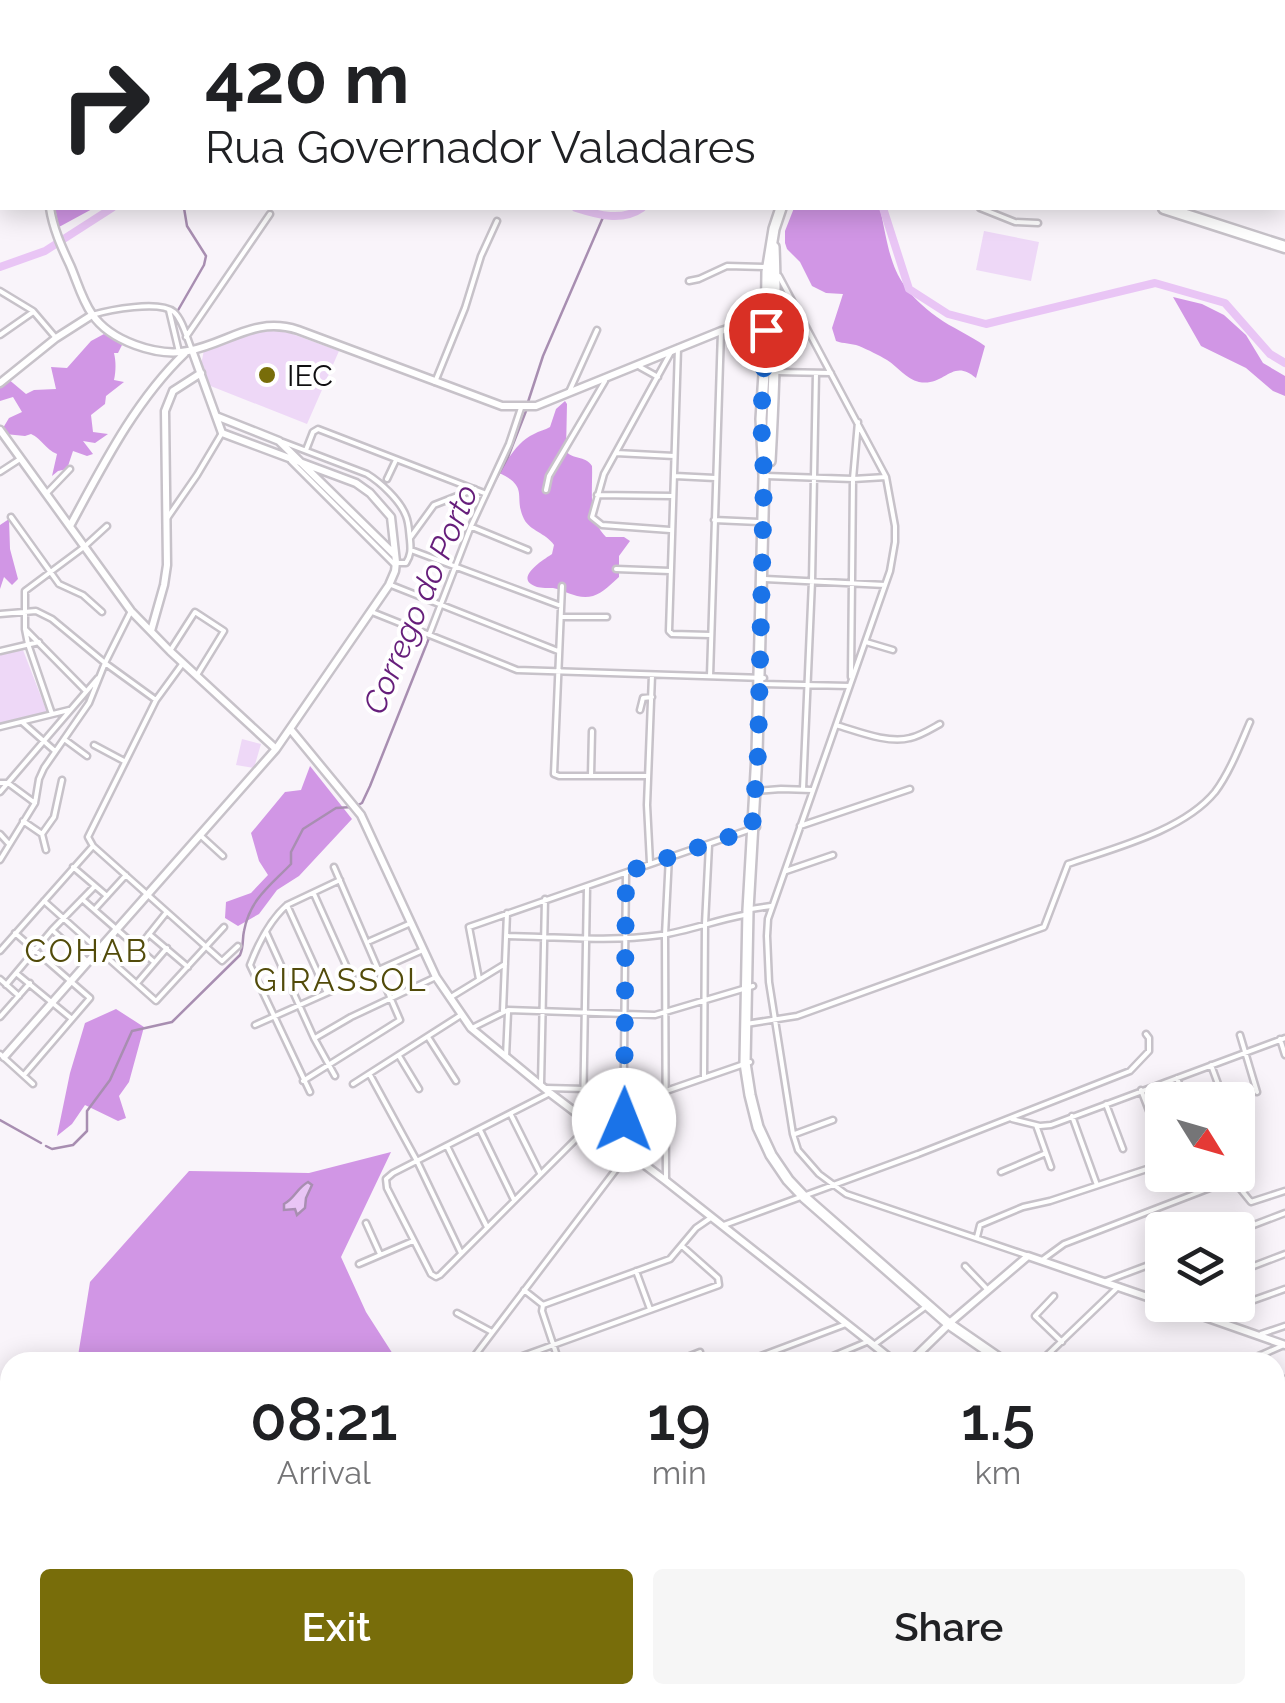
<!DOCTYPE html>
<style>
:root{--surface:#fff;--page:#f6f6f6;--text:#202124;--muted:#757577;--accent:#786d0a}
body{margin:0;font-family:Raleway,sans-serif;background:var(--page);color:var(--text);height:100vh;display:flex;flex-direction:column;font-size:38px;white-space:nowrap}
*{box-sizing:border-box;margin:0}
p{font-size:32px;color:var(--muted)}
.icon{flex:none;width:55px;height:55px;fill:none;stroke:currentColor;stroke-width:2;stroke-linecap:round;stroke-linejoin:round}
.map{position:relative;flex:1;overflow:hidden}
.side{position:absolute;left:0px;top:1352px;width:1285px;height:352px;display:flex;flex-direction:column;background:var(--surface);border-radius:30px 30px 0 0;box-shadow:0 5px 25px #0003}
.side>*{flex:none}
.hud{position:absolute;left:0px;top:0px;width:1285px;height:210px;box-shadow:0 5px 25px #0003;background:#fff;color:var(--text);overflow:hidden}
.needle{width:65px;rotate:127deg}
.tools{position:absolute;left:1145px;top:1082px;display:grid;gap:20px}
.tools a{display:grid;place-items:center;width:110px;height:110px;border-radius:10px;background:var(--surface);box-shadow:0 5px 25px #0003;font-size:50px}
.pin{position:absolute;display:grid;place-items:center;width:85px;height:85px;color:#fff;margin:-42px;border:5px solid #fff;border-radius:50%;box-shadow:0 2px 10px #0007}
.me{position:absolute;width:110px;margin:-55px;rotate:1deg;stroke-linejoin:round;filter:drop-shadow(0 0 8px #0008)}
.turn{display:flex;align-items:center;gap:35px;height:210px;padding:0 40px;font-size:45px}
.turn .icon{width:130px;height:130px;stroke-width:2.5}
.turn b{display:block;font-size:70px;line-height:85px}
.eta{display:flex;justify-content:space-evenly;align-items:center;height:170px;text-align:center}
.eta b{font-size:60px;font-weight:600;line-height:70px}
.action{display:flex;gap:20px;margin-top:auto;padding:20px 40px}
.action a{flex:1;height:115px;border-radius:10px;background:var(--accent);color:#fff;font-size:40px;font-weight:600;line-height:115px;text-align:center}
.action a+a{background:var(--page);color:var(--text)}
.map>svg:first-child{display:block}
.green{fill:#eed8f7}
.forest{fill:#d196e5}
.water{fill:#e9c5f5;stroke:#a88eb1;stroke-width:2.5}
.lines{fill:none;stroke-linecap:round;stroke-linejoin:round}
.stream{stroke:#a88eb1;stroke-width:2.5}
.river{stroke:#e9c5f5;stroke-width:8}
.street-casing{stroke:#c7c2c9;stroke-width:9}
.secondary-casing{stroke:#c7c2c9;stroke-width:11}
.primary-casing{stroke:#c7c2c9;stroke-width:14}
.highway-casing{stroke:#c7c2c9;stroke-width:15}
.street{stroke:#fff;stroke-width:4}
.secondary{stroke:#fff;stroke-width:6}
.primary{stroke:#fff;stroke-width:9}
.highway{stroke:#fff;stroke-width:10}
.rail{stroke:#848185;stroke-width:2.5}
.route{stroke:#1a73e8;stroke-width:18;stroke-dasharray:0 32.4}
.poi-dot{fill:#786d0a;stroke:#fff;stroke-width:4}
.labels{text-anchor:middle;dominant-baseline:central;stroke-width:8;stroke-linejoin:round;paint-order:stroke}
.poi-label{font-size:30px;fill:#100f11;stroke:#fff;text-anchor:start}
.water-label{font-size:32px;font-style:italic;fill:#661e7b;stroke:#fff}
.neighbourhood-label{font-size:32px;letter-spacing:2.5px;fill:#524b0a;stroke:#fff}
</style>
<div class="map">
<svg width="1285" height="1703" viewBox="0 0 1285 1703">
<rect width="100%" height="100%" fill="#f9f4fa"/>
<path class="green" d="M984 231 1039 242 1031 281 976 270Z
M276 328 339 351 307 424 208 385 201 365 204 350 249 332Z
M23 650 47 712 0 725V655Z
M242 739 261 744 254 768 236 765Z
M0 1544 10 1695H243L249 1703H0Z"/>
<path class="forest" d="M404 0H619L620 2H406Z
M55 208H94L59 227Z
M794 208H880C891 260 891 283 937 317 952 328 970 335 985 346L976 378C952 357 945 387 919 382 906 379 898 367 887 360 879 355 868 350 859 346 851 343 844 344 836 341L832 328 843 294 826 293 812 286 800 262 787 249 785 243V231Z
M1173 297 1202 304 1224 315 1246 335 1263 363 1285 376V396L1273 391 1246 368 1201 346Z
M104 334 122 345 118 353H114C116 362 116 370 114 380L124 382 106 396 105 404 91 415 93 432 108 434 95 443 83 441 93 454 87 456 73 451 67 469 58 471 52 476 57 454C45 449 42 439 31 434L25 436 5 434 3 428 9 418 22 412 13 397 0 401V385L7 378 26 394 34 390 56 389 51 367 67 368 91 341Z
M565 401 567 404 566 451C572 460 585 455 592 466 593 490 587 518 606 537H624L630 541 619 556V577C611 584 603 593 593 596 578 600 567 591 553 588 550 588 540 588 537 587 512 579 543 560 552 554L554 545C546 533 530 531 524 519 513 497 530 487 499 473 508 459 518 441 534 434 539 431 545 430 550 427L556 409Z
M9 519 10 549 18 579 12 585 4 577 0 589V525Z
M310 766 352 819 299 876 277 890 259 914 238 926 225 918 226 902 251 893 268 875 259 861 251 833 285 792 301 790Z
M116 1009 144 1027 129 1082 119 1096 126 1118 118 1121 85 1105 72 1124 57 1136 70 1073 85 1023Z
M391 1152 341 1257 366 1312 398 1362H77L90 1282 189 1171 309 1173Z
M0 1455 10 1456V1509L0 1505Z
M10 1511V1695H163L162 1703H0V1517Z
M302 1695H504L494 1703H298Z"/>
<path class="water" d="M308 1182 312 1185 306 1198 305 1208 297 1215 295 1209 284 1210V1204C295 1198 297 1188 308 1182Z"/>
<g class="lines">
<path class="stream" d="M177 312 204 265 206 256 187 226 184 208
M528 402 543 356 604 215
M489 492 508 457 526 411
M358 805 362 803 370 786 429 638
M0 1120 41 1143
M46 1146 52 1149 73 1145 87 1131V1111L110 1080 132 1031 172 1022 240 955C244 946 242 940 244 931 250 899 270 886 291 864V852L303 829 336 808 352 807"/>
<path class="river" d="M402 0 405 2
M482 0V2
M268 2 269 0
M576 208C598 215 622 222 642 208
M883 208 909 289 948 314 986 324 1155 283 1225 303 1270 354 1285 363
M0 267 45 251 112 208"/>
<defs>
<path id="street" d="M18 0 20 2
M866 0 867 2
M948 0 950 2
M844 2 848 0
M925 2 928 0
M954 2V0
M1102 2V0
M1106 2 1107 0
M1282 12 1285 10
M0 37 2 36
M980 208 1015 222 1038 223
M779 276 886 477 895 526V542L890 571 768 919 767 936 769 982 793 1134 798 1150 819 1174 846 1194 1026 1255
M689 281 699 279 727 266 767 267
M0 291 33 311 56 338
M169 310 179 352
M92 315C109 310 159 300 174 312 183 320 187 339 192 350
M0 335 33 312
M186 337 270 214
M678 348 669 631 672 634 710 635
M640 367 658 377
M776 372 831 373
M435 382 465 308 481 256 497 221
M569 392 597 330
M283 442 367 474C380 482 400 500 406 516 409 523 409 532 410 540 411 550 411 555 406 563H398
M306 450 313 432 318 429 484 493
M616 453 674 456
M291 461 394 564
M0 472 20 459
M675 476 715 478
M766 476 853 479 886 477
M387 479 396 460
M546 490 549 476 605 381
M46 494 70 469
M597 495 672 496
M11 517 59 584 83 595 102 612
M168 517 197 475 222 433
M714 520 759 522
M472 527 528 550
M670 530 602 525 592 517 604 474 671 352
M410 538 434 505 475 489
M411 550 561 606
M616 569 670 571
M765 579 885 585
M391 585 558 651
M562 586 554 774 559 776H648
M372 612 517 670 764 678
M0 614 36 611 52 619 105 663 156 700
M561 617H607
M25 629 85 690
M429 635 471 526 509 444 521 408
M866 642 893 650
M0 651 39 642
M170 651 195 612 224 631 197 675
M183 663 156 700 88 837 93 846 222 961 238 946
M710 676 721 331
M851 677 853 479 858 422
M759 684 849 686
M640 710 643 698 652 697
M52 714 28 644 25 629V591L84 547 107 526
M22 722 55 751
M836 725C857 731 888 744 910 738 920 736 931 729 940 724
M0 727 69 710
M64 739 87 756
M94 745 124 761
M591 776 592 731
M0 783H8L35 803
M803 789 812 581 816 373
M757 791 781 789 812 790
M0 792 98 678
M23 821 42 834 54 817 62 780
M800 826 910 789
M0 834 9 844
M42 834 46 850
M200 835 223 856
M0 860 35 803 39 779 44 768 89 703 105 663 131 611
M650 863 647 805 652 675
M73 867 107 896
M786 871 833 855
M314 894 353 981
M82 899 154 962
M44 901 156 1001 224 927
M287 905 326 991
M95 909 126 875
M751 909 771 906
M52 930 88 962
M266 932 314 1038 335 1076
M15 933 90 998 24 1075
M149 934 188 967
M507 936C558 937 610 942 661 935 689 931 716 920 744 915
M370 941 411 923
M138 948 166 913
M0 951 93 846
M16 973 72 1019
M0 979 19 996
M479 979 469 927 757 827
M138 982 167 948
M6 985 52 930 95 886
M451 997 505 964
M503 1011 507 913
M0 1017 30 983
M746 1024 797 1016 1044 927 1068 864C1114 848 1183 831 1215 792 1230 772 1240 745 1250 722
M255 1025 423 950
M472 1028 508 1010 655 1015 753 986
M1240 1035 1257 1092
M428 1037 456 1081
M315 1038 351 1017 436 977
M1280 1039 1285 1055
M0 1054 33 1084
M399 1056 419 1089
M506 1057 508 1012
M1211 1065 1224 1100
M370 1075 417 1161 461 1253
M704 1077 705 924 709 845
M1177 1078 1185 1100
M303 1081 400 1020 334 867
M353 1084 461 1015
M541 1084 545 899
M546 1088 666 1091 750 1062
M1141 1090 1157 1131 1162 1159
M310 1092 250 965C258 944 270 920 287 905L340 880
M550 1093 393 1173 386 1179 387 1188 431 1274 436 1277 440 1275 591 1124
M1106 1104 1123 1149
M511 1115 540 1173
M1072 1116 1097 1185
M583 1117 587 887
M1012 1119 1040 1126 1051 1125 1285 1038
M1036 1125 1051 1167
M480 1130 514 1200
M795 1134 833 1120
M447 1146 487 1227
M623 1148 626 873
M1001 1172 1046 1153
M666 1181 665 935 669 856
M366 1223 380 1254
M724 1225 918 1154 1130 1071 1149 1051V1038L1146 1034
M1238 1231 1285 1213
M977 1237 980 1225 1023 1207 1050 1201 1162 1164
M1042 1260 1064 1244 1228 1181 1238 1186 1251 1202 1285 1191
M359 1264 413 1241
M965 1266 987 1289
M636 1271 650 1309
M1238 1272 1285 1254
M1106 1281 1162 1260
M524 1290 543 1305 670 1259 696 1228 712 1217
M1054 1296 1035 1316 1062 1342
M543 1305 542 1311 559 1362
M457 1313 492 1332
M1209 1316 1285 1289
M1261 1334 1285 1326
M875 1344 928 1305
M470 1362 627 1155
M506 1362 719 1285 718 1278 682 1246
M675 1362 700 1352
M745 1362 846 1324
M819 1362 869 1341
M1040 1362 1117 1288
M1101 1362 1106 1359
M1163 1362 1174 1358
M1245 1362 1284 1345
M1284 1379 1285 1381
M1275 1398 1285 1394
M1275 1424 1285 1449
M1275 1445 1285 1441
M1275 1545 1285 1541
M1275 1595 1285 1591
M585 1695 587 1703
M623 1695 626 1703
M661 1695 664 1703
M697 1695 699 1703
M734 1695 736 1703
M772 1695 775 1703
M811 1695 814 1703
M896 1695 899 1703
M534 1703 557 1695
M1283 1703 1285 1702"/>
<path id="secondary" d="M79 0 82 2
M50 208C53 228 61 246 70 265 77 281 82 300 92 314 110 341 157 357 188 351 229 343 255 316 298 330L502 406H536L721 331 754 321 766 323
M0 383 56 338 92 315
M216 416 279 441 394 554
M0 430 131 611 170 651 276 749
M70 526C103 465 135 401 185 353
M151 631 164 585 167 565 165 411 173 391 201 373
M291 730 361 815 436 977 471 1028 550 1093 666 1181 895 1362
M4 1057 276 749 389 585 395 571 396 562 391 517 370 493 356 483 222 433 192 350
M1171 1305 1285 1345
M910 1362 953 1320 1028 1256 1162 1302
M1075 1695 1079 1703"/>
<path id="primary" d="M781 208 774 229 767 272 766 344 761 419 764 476 757 754 748 910 745 1063 750 1095 758 1127 771 1155 788 1180 804 1197 949 1324 1004 1362
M750 322 765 307
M770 461C774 389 777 318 774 247
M1275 1488 1285 1490"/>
<path id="highway" d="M812 0 814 2
M820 0 822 2
M1164 208 1285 247"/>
</defs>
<use href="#street" class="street-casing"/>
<use href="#secondary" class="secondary-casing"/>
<use href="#primary" class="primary-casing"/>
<use href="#highway" class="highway-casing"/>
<use href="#street" class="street"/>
<use href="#secondary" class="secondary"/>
<use href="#primary" class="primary"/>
<use href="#highway" class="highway"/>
<path class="rail" d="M77 2 81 0
M0 48 2 47"/>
</g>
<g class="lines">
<path class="route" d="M624 1120 626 872 752 829 758 754 764 476 761 419 766 330"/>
</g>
<circle class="poi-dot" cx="267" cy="375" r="10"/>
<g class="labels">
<g class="poi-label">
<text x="287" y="375">IEC</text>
</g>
<g class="water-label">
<text transform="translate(420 599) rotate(-67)">Corrego do Porto</text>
</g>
<g class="neighbourhood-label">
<text x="87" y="950">COHAB</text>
<text x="341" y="979">GIRASSOL</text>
</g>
</g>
</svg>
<div class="tools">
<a><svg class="needle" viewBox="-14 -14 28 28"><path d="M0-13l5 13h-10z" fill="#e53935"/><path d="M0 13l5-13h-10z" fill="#757577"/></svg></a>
<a><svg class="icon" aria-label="layers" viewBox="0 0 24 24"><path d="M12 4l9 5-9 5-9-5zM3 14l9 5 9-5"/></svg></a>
</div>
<div class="pin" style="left:766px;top:330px;background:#d93025"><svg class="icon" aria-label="arrive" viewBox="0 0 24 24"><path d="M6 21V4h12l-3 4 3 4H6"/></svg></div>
<svg class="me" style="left:624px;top:1120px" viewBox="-20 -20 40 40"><circle r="19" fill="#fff"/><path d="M0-13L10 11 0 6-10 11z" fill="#1a73e8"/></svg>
<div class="hud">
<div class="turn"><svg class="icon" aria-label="right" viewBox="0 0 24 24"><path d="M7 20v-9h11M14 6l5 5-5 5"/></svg><div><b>420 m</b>Rua Governador Valadares</div></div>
</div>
<section class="side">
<div class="eta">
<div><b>08:21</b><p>Arrival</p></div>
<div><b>19</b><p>min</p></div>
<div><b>1.5</b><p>km</p></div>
</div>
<div class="action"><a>Exit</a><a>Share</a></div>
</section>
</div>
